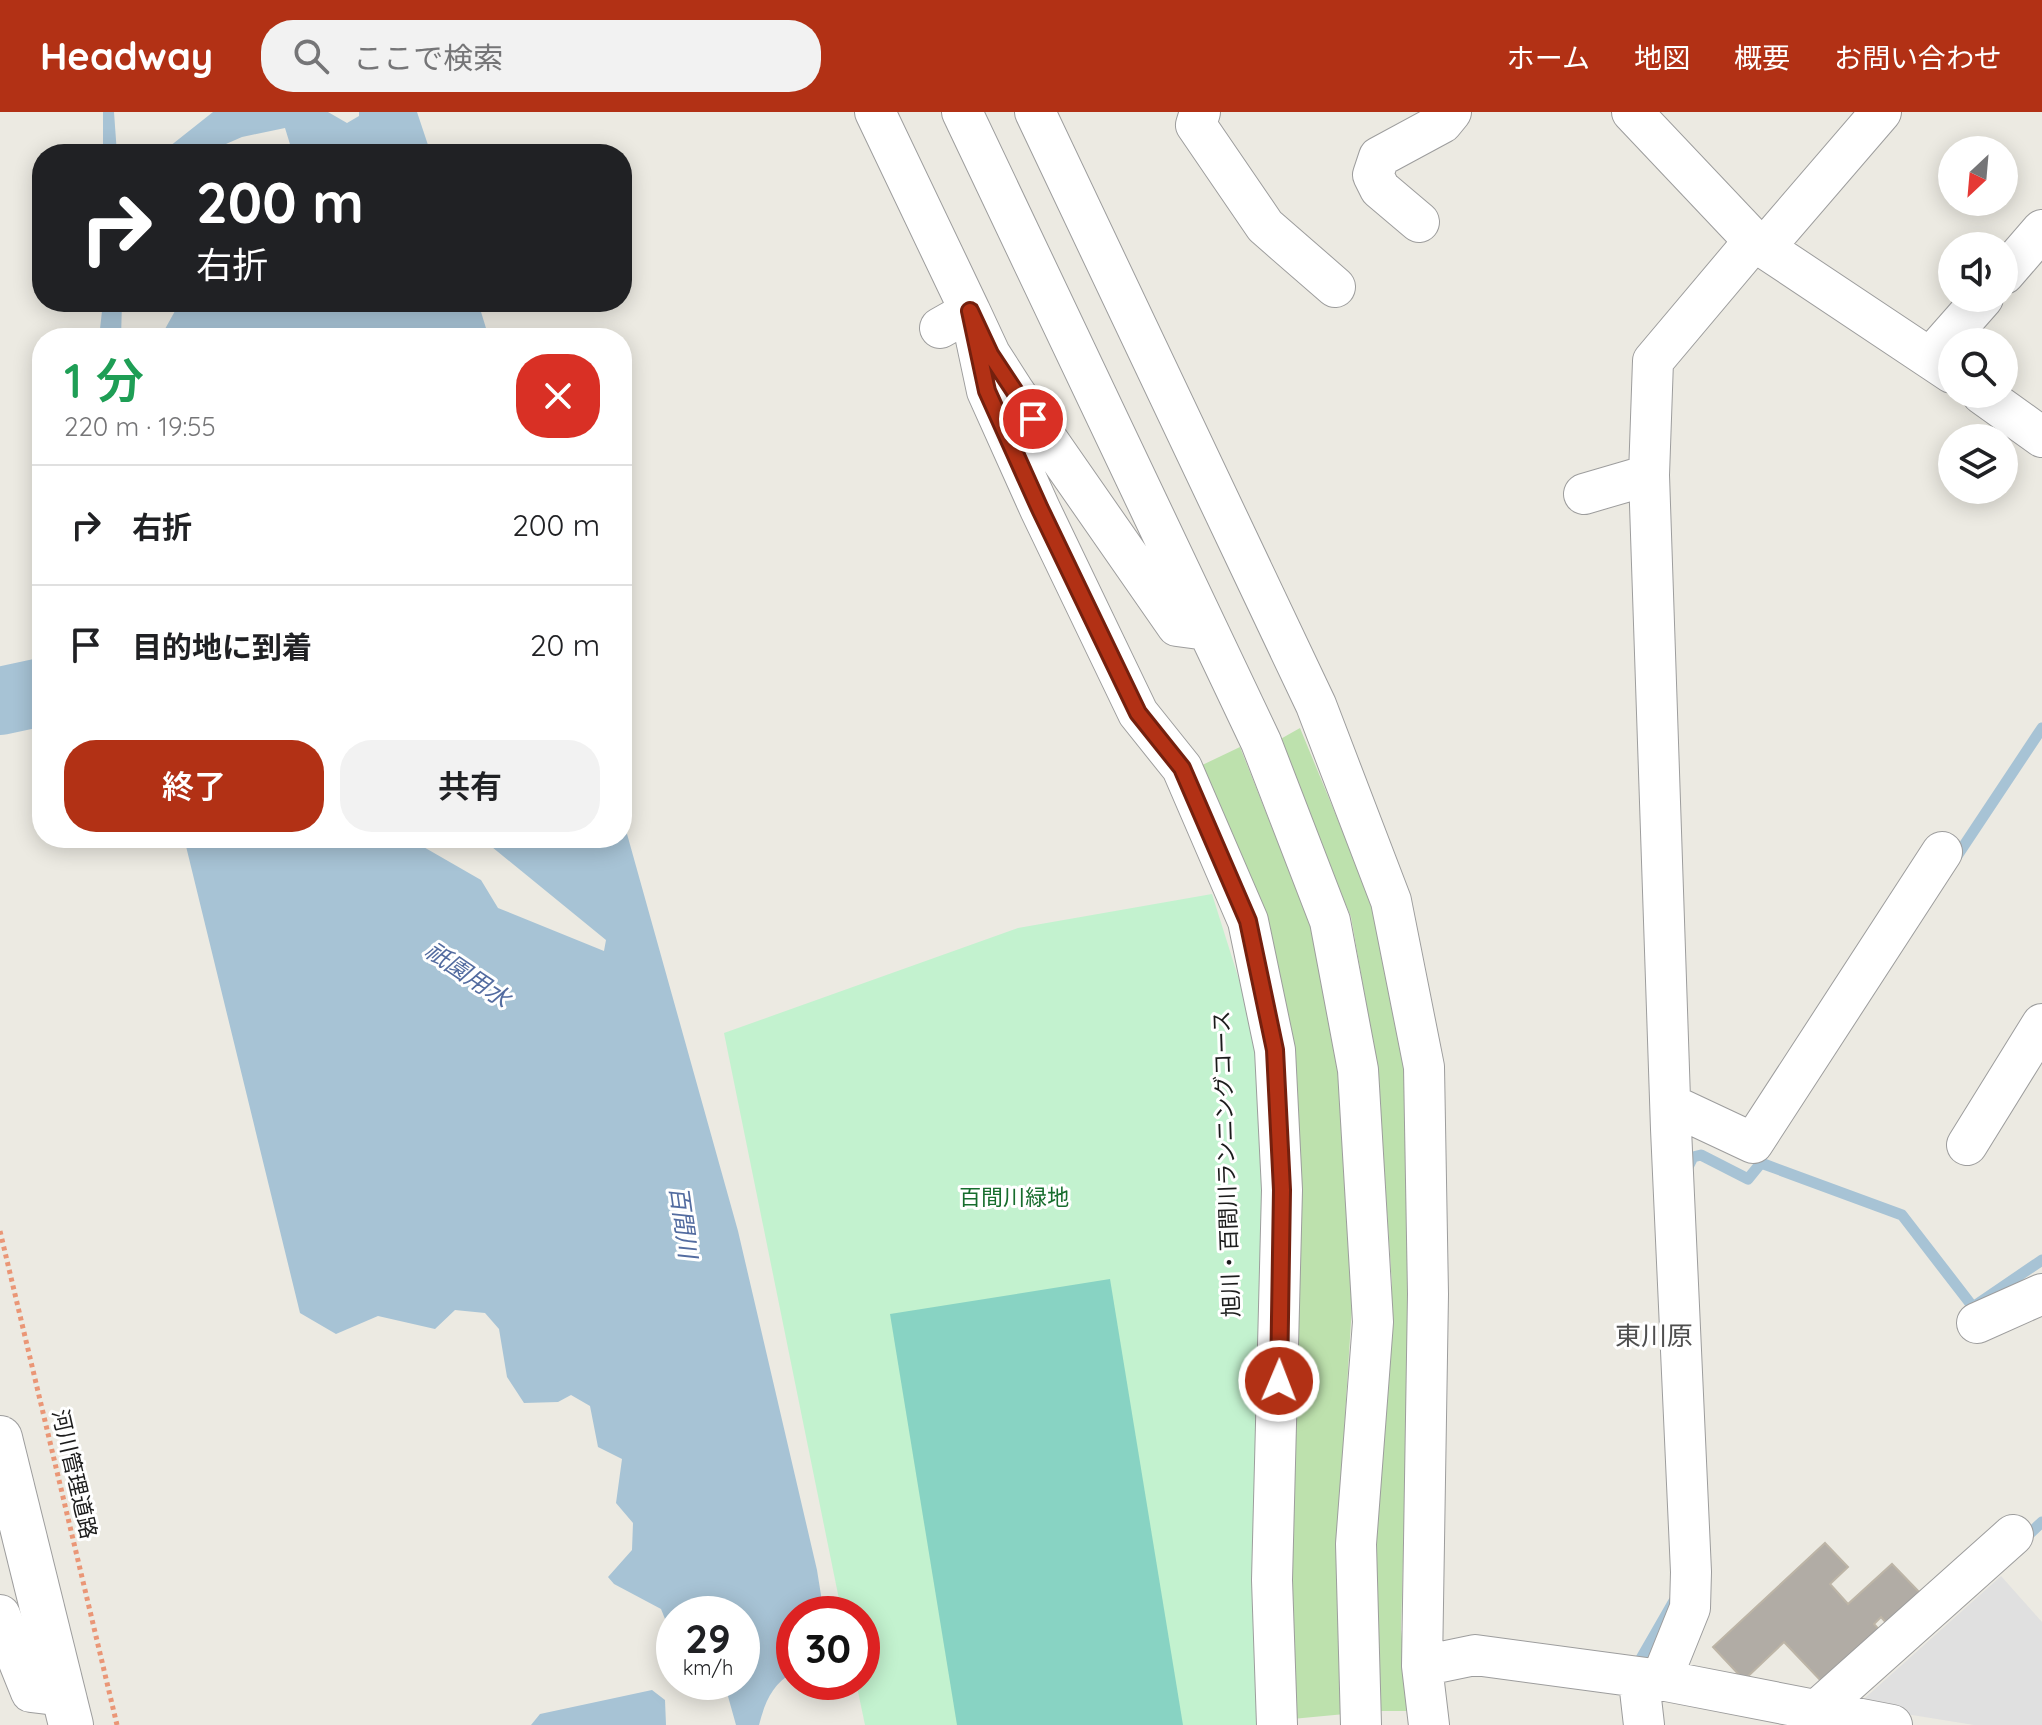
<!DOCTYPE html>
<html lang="ja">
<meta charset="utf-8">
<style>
:root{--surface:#fff;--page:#f2f2f2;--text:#202124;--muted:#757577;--line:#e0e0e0;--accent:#b23115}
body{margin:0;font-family:Quicksand,"Noto Sans JP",sans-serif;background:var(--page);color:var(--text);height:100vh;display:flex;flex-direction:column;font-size:30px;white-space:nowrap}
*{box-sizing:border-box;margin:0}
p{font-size:26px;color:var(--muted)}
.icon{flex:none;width:44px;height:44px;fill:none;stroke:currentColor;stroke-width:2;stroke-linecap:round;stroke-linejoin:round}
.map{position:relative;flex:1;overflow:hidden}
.panel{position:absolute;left:32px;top:216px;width:600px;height:520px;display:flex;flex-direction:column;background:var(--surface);border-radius:32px;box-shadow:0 4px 20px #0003}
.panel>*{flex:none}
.banner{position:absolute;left:32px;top:32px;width:600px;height:168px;border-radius:32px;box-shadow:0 4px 20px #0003;background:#202124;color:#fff;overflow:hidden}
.needle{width:52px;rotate:206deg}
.fabs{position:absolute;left:1938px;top:24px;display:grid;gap:16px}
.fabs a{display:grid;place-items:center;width:80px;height:80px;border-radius:50%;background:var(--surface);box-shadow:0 4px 20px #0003;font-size:40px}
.speed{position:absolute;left:656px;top:1484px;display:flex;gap:16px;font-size:40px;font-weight:700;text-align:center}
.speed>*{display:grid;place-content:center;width:104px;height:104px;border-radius:50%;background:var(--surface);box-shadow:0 4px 20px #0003;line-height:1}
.speed small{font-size:20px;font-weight:400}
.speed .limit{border:12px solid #d22;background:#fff;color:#111}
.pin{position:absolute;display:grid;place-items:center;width:68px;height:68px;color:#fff;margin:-34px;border:4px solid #fff;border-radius:50%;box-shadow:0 2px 8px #0007}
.me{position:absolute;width:88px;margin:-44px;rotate:1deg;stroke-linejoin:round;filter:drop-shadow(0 0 6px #0008)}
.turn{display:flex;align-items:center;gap:28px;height:168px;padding:0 32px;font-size:36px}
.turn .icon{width:104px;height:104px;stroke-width:2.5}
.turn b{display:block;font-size:56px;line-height:68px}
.round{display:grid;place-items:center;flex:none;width:84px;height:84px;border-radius:32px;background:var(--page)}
.summary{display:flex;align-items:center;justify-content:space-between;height:136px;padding:0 32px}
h1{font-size:48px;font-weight:600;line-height:60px;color:#1e9e55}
.action{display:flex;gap:16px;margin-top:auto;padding:16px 32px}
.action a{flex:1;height:92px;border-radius:32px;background:var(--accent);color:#fff;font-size:32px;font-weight:600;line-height:92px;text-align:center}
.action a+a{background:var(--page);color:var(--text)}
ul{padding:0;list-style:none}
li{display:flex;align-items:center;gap:24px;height:120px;padding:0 32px;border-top:2px solid var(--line)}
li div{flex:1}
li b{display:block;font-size:30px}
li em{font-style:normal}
header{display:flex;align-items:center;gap:48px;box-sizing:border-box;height:112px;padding:0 40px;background:var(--accent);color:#fff}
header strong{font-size:38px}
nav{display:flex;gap:44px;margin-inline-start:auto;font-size:28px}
.search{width:560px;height:72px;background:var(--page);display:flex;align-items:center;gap:20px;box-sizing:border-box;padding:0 28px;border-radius:32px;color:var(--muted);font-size:30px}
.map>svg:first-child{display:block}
.grass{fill:#bde1ad}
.park{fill:#c3f2cf}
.pitch{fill:#88d3c3}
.parking{fill:#e0e0e0}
.water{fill:#a7c3d5}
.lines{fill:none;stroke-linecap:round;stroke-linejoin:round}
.stream{stroke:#a7c3d5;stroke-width:11}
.river{stroke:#a7c3d5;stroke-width:68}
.building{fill:#b1aca5;stroke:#bcb4a6;stroke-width:2}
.minor-casing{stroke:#9d9d9d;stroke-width:42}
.tertiary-casing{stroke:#9d9d9d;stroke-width:46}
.path{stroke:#ea9676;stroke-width:5;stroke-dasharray:4 4;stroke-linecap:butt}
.minor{stroke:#fff;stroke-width:40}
.tertiary{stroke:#fff;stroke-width:44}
.route-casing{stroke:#74200e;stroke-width:20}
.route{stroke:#b23115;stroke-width:14}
.labels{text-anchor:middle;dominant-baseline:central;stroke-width:6;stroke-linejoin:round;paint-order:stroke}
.street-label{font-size:22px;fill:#1c1c1c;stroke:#fff}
.park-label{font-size:22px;fill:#176d2d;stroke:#fff}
.water-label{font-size:24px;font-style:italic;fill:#536ca0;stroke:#fff}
.quarter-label{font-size:26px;fill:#4f4f4f;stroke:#fff}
</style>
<header>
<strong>Headway</strong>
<div class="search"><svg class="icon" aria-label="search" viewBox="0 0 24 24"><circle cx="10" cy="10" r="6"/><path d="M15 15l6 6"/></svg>ここで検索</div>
<nav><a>ホーム</a><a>地図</a><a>概要</a><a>お問い合わせ</a></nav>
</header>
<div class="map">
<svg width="2042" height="1613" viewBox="0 0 2042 1613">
<rect width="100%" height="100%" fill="#eceae2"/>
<path class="grass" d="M1300 616 1375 798 1406 951 1411 1171 1401 1518 1410 1599H1380L1374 1384 1392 1173 1377 953 1351 805 1277 629Z
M1240 635 1311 814 1342 948 1354 1162 1337 1433 1345 1602 1292 1607 1289 935 1196 656Z"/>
<path class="park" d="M1212 782 1258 928 1269 1164 1263 1613H865L856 1570H862V1502H842L724 921 1018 816Z"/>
<path class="pitch" d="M1110 1167 1183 1613H957L890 1202Z"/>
<path class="parking" d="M2001 1464 2042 1510V1613H1974L1856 1594Z"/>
<path class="water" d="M103 0H114L117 42H103Z
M213 0H328L347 11 359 4V0H417L431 42H293L285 16 242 25 203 42H160Z
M103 190H122L121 226H99Z
M180 190H478L489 226H160Z
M622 704 738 1119 817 1458 824 1502H794V1560C772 1572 765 1590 759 1613H736L724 1570H742V1502H674V1529L661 1497 614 1472 608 1465 632 1438 633 1411 616 1391 622 1347 598 1335 590 1294 571 1283 558 1290 524 1291 507 1265 499 1217 485 1201 455 1198 435 1217 378 1204 336 1222 300 1201 184 726H408L481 768 498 796 604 839 606 828 481 726H622Z
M652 1578 665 1588 666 1613H531L540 1602Z"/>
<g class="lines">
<path class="stream" d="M1955 747 2042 616
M1687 1057 1693 1045 1701 1043 1748 1067 1761 1051 1902 1103 1973 1195 2042 1148
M2026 1425 2042 1410
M1635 1557 1674 1489"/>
<path class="river" d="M0 589 42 580"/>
</g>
<path class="building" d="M1825 1431 1848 1455 1830 1472 1848 1492 1892 1452 1922 1483 1889 1514 1881 1505 1874 1512 1882 1521 1825 1573 1784 1530 1744 1568 1713 1535Z"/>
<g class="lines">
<defs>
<path id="minor" d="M875 0 970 199 987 279 1040 397 1138 601 1182 656 1248 809 1275 938 1282 1078 1272 1468 1277 1613
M962 0 1261 630 1330 809 1358 958 1373 1210 1356 1432 1361 1613
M1035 0 1316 593 1391 789 1424 955 1428 1182 1422 1554 1429 1613
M1200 0 1196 13 1265 114 1335 175
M1632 0 1754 129 1952 261
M1419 110 1380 77 1373 63 1379 45 1442 11 1451 0
M1764 136 1881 0
M2004 162 2042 118
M940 216 970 199 990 242 1015 281 1177 514 1207 518
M1931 245 1983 186
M1982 282 2042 325
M1584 382 1649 363
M1672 993 1753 1031 1942 740
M1967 1033 2042 912
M1977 1211 2042 1182
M0 1503 31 1580 64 1584
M1422 1554 1475 1543 1661 1568 1892 1613
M1643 1567 1640 1578 1644 1613
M1661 1568 1690 1496 1691 1460 1671 1017 1649 363 1653 249 1754 129
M1816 1599 2013 1423"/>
<path id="tertiary" d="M0 1326 71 1613"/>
</defs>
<use href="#minor" class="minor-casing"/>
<use href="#tertiary" class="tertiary-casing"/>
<path class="path" d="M0 1119 117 1613"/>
<use href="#minor" class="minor"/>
<use href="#tertiary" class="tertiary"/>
</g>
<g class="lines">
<defs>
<path id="route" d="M1033 307 990 242 970 199 987 279 1040 397 1138 601 1182 656 1248 809 1275 938 1282 1078 1279 1269"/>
</defs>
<use href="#route" class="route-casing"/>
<use href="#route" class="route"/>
</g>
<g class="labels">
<g class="street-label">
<text transform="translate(1226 1052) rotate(-92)">旭川・百間川ランニングコース</text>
<text transform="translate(75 1362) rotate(77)">河川管理道路</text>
</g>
<g class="park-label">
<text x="1014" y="1085">百間川緑地</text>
</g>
<g class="water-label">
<text transform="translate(468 862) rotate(34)">祇園用水</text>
<text transform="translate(684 1110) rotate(82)">百間川</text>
</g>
<g class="quarter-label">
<text x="1654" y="1223">東川原</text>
</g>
</g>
</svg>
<div class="fabs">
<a><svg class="needle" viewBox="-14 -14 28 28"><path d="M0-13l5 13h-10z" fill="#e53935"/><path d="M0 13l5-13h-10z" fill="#757577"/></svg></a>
<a><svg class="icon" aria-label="sound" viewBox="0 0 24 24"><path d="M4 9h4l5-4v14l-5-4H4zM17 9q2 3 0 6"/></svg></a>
<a><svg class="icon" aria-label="search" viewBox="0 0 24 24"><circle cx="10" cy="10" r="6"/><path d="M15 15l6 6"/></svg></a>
<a><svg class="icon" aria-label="layers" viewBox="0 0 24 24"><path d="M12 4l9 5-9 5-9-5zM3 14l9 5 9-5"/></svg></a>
</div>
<div class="speed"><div>29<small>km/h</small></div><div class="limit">30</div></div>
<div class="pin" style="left:1033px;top:307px;background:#d93025"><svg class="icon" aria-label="arrive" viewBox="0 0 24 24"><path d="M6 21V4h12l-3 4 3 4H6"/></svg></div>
<svg class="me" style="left:1279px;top:1269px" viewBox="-20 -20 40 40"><circle r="17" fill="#b23115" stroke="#fff" stroke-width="3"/><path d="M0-11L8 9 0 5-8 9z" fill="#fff"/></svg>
<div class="banner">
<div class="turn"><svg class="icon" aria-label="right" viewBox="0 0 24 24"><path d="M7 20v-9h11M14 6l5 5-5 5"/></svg><div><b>200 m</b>右折</div></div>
</div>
<section class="panel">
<div class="summary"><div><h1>1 分</h1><p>220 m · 19:55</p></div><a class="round" style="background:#d93025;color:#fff"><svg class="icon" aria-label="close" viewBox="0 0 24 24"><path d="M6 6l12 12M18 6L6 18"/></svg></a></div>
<ul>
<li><svg class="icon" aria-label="right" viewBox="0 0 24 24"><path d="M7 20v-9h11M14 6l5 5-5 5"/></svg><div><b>右折</b></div><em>200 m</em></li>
<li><svg class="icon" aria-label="arrive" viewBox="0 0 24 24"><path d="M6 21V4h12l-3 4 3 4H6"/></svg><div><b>目的地に到着</b></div><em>20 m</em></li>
</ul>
<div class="action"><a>終了</a><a>共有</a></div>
</section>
</div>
